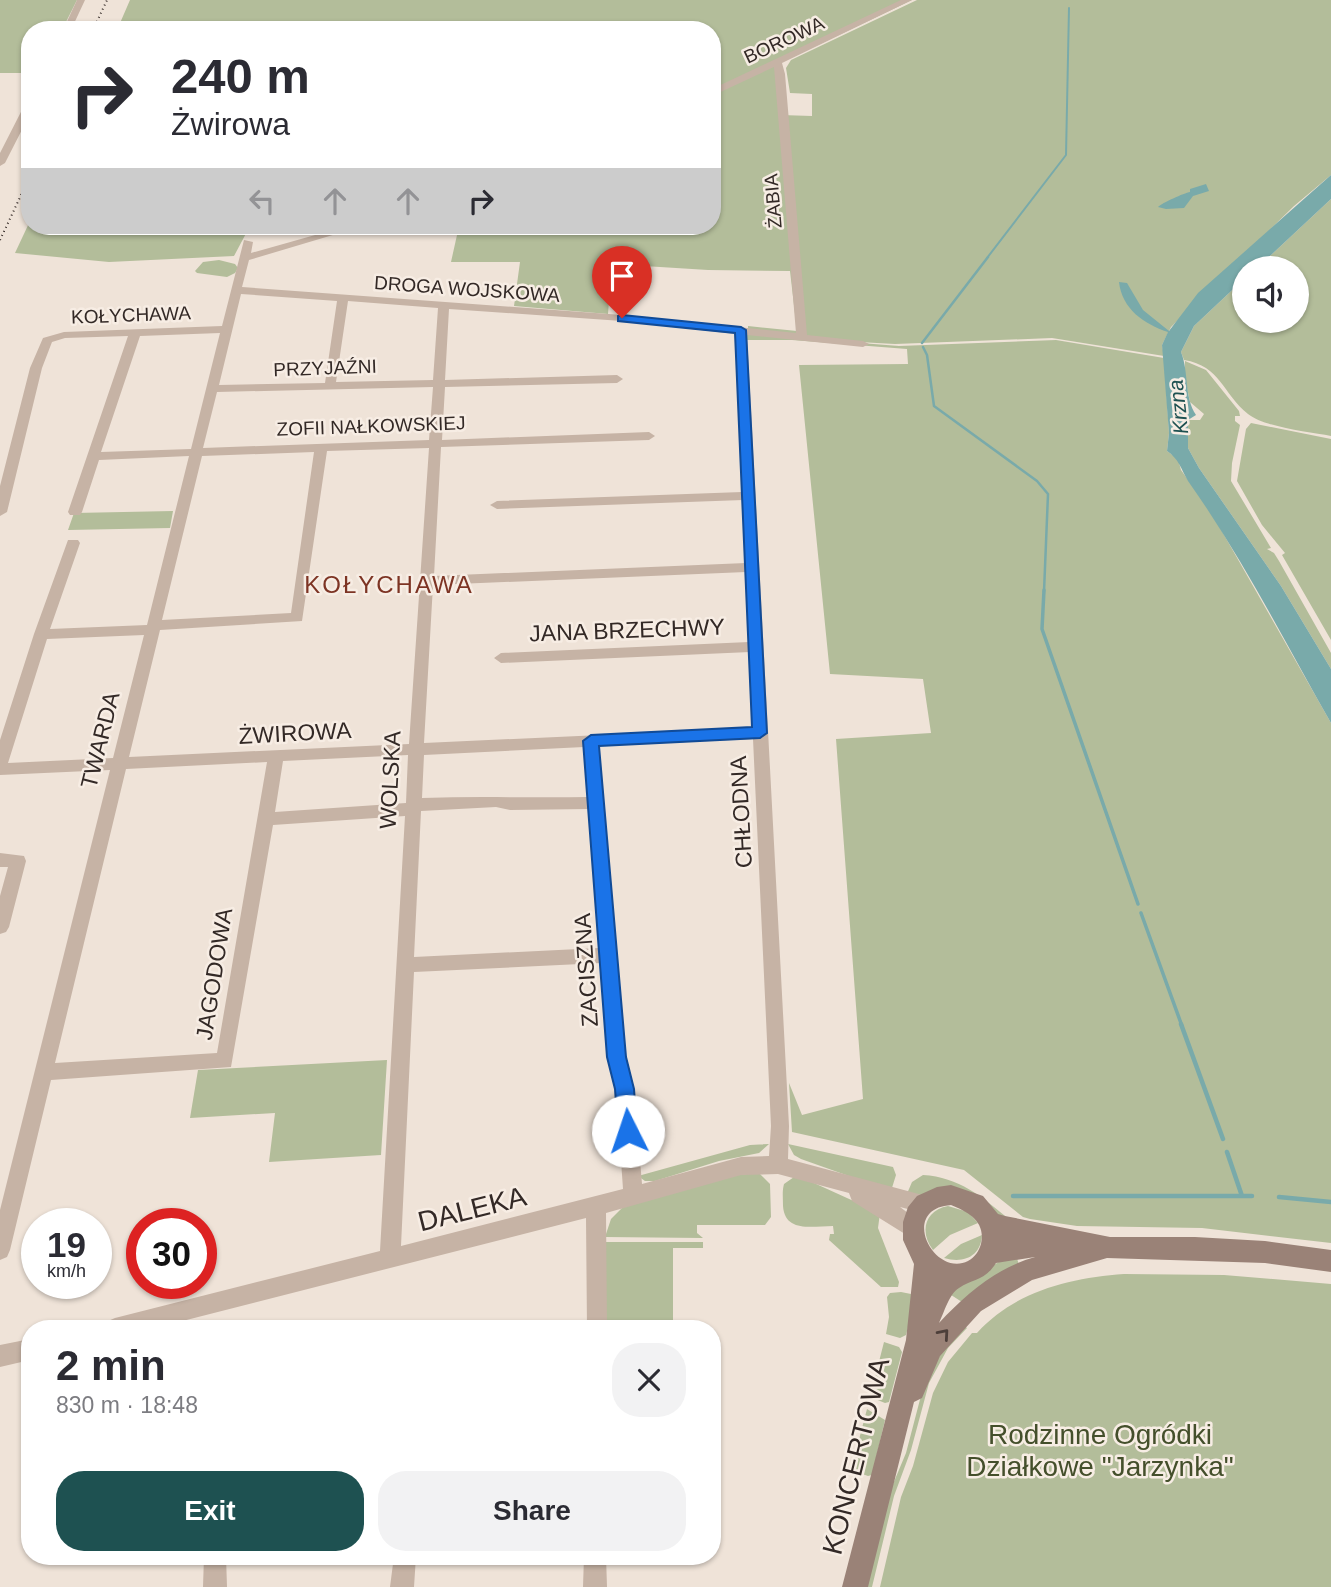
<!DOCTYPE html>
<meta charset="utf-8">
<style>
:root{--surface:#fff;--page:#f2f2f3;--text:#2b2b33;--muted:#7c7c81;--accent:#1e5151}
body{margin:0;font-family:Helvetica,sans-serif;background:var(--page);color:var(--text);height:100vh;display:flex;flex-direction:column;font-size:26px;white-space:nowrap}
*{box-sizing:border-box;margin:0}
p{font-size:23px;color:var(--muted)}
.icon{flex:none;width:38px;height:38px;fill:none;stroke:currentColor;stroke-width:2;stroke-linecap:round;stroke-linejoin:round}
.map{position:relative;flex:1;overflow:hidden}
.sheet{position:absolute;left:21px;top:1320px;width:700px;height:245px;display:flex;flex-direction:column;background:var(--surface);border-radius:28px;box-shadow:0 2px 5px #0004}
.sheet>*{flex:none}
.banner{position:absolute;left:21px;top:21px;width:700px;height:214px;border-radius:28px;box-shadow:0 2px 5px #0004;background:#fff;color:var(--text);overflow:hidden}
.fabs{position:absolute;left:1232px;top:256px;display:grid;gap:14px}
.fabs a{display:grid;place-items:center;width:77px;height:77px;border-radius:50%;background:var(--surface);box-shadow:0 2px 5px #0004;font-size:35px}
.speed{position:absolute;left:21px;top:1208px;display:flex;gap:14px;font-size:35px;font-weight:700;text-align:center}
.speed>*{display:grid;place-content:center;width:91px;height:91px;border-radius:50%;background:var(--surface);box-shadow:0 2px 5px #0004;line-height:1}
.speed small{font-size:18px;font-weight:400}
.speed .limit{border:10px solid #d22;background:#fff;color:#111}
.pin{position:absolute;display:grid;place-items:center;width:60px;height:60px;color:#fff;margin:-72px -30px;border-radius:50% 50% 50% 0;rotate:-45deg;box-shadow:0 0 7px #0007}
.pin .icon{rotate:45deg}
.me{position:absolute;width:77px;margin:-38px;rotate:356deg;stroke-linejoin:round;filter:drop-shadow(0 0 5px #0008)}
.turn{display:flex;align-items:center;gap:24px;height:147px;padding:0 35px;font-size:32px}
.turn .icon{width:91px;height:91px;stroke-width:2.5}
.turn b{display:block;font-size:49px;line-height:60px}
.lanes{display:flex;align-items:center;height:66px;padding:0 35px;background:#0003;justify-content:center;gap:35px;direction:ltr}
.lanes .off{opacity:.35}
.round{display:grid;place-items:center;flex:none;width:74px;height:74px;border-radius:28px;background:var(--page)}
.headline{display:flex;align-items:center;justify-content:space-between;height:119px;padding:0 35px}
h1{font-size:42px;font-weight:600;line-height:52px}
.action{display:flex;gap:14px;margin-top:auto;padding:14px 35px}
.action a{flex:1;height:80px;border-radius:28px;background:var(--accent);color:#fff;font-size:28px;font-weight:600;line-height:80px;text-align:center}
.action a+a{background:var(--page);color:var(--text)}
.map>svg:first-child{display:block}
.green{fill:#b3bd9a}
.water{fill:#79aaaa}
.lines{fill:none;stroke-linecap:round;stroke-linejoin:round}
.stream-far3{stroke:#79aaaa;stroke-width:2}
.stream-far2{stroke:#79aaaa;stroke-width:2.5}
.stream-far1{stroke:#79aaaa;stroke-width:3.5}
.stream{stroke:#79aaaa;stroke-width:4.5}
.street{fill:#c6b3a5;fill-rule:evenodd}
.secondary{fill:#9a8277;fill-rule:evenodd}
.rail{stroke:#332926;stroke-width:2;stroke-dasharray:1 3.5;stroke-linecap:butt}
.oneway{stroke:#4d3f3a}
.route{fill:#1a73e8;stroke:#114b97;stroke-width:2}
.labels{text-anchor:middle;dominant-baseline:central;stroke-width:5;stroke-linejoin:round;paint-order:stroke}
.far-street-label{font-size:19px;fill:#332926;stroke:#f7ede4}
.far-water-label{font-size:21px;font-style:italic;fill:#1e5151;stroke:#f7ede4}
.street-label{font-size:23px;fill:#332926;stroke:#f7ede4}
.neighbourhood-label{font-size:24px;letter-spacing:2px;fill:#7d3424;stroke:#f7ede4}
.near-street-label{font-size:28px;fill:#332926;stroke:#f7ede4}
.near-park-label{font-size:28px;fill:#444f2b;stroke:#f7ede4}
</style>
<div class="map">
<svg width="1331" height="1587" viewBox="0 0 1331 1587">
<rect width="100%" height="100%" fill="#efe3d8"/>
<path class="green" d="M0 0H77L62 30H30V73H0Z
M130 0H912L776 65 781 115 812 116V94L790 93 786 68 791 60 917 0H1331V175L1294 206 1171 327 1162 345 1164 356 1052 338 895 344 841 341 748 329V326L797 331 790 271 708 270 612 264 608 314 514 306 520 262H451L459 226H712V30H117Z
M1331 199V436C1309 432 1264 427 1248 414 1222 393 1221 366 1184 360L1181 352 1194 326 1244 279V320H1297V268H1257Z
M30 221V226H250L234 256 109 262 15 253Z
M219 260 235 264 238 268 235 273 227 277 197 273 195 271 203 262Z
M747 334 899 346 1056 340 1164 358 1169 433 1167 451 1178 459 1181 470 1211 512 1331 723V1243L1202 1228 1077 1226 1030 1219 1023 1217 964 1170 792 1132 789 1083 802 1115 863 1099 836 739 931 733 923 679 830 674 799 365 908 364 907 349 792 340H747Z
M1185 361 1206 370 1239 411 1240 416H1235V421L1240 425 1232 463 1231 481 1271 548 1267 549 1274 553 1279 561 1331 653V669L1281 586 1199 468 1188 448V420H1200L1204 414 1190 402 1185 378Z
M1251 423 1331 439V640L1282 555 1285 553 1262 525 1237 481 1246 429Z
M173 511 170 528 68 530 74 513Z
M387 1060 381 1155 269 1162 275 1113 190 1118 198 1070Z
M769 1144 759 1153 719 1161 655 1181H645L638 1176 750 1145Z
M788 1144 893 1167 896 1175 891 1191 801 1159 794 1155Z
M759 1173 770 1184 771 1217 765 1225H697V1233L703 1238 605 1237 611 1219 627 1203 724 1176Z
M923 1175C959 1177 982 1197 1009 1219L923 1195 906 1196 912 1182Z
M794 1177 814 1183 880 1213 878 1228 899 1282 898 1287H881L829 1240 830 1234H834L833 1226C812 1226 785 1233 783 1206 783 1198 782 1191 784 1184Z
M948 1206 968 1212 978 1223 950 1235 933 1250C919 1232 925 1210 948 1206Z
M982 1235C981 1256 964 1264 944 1258L961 1244Z
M605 1242H703V1248H673V1328H605Z
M1015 1252 1019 1265 962 1302 948 1293Z
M1124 1274 1224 1275 1331 1284V1587H880L901 1497 913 1466 933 1393 948 1362 972 1333H977C1015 1291 1070 1278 1124 1274Z
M901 1292 916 1295 906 1335 900 1338 886 1334 889 1317 887 1297 890 1293Z
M962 1324 967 1328 948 1348 929 1383 911 1450 894 1496 872 1587H864L888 1496 906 1453 923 1388 941 1353Z
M884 1342 899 1347 902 1352 889 1402 885 1403 870 1397Z
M867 1409 885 1420 872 1475 868 1476 851 1470Z"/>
<path class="water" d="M1331 175V199L1257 268H1244V279L1194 326 1181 352C1189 372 1184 397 1196 415L1188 420V448L1199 468 1281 586 1331 669V723C1285 642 1242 557 1188 481 1181 469 1179 459 1167 451L1169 433 1162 345 1168 332C1144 324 1122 309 1119 282L1127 283 1143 310 1169 331 1198 293Z
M1206 184 1209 191 1193 196 1184 208 1166 209 1158 207C1162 203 1184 193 1190 192V189Z"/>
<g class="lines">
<path class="stream-far3" d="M987 258 1066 155 1069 8"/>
<path class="stream-far2" d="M922 343 988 257
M923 347 927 355 934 406 1037 481 1048 494 1044 592"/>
<path class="stream-far1" d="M1044 590 1042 629 1138 904
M1141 913 1182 1026"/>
<path class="stream" d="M1181 1024 1223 1139
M1227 1152 1242 1196
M1013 1196H1252
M1279 1197 1331 1202"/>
<path class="street" d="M77 0H85L71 30H63Z
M901 0H912L782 63 785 74 807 335 863 341 869 344 863 347 747 335 789 1126 788 1159 930 1197 933 1204 930 1211 923 1213 900 1207 920 1222 923 1229 920 1236 913 1239 852 1201 849 1193 778 1174 741 1175 606 1213 607 1328H587L586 1218 155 1328H105L108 1321 115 1318 380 1251 405 816 273 825 231 1067 51 1080 10 1250 7 1257 0 1260V1210L110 770 0 775V740L34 634 68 540H78L80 543 50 629 147 625 189 456 99 460 82 512 80 515H70L68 512 128 336 65 338 52 342 42 368 7 512 0 516V486L30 368 43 338 64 332 222 326 244 240 253 242 251 253 347 226H363L249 260 242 287 622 315 796 333 774 67 712 96V89ZM241 294 337 301 325 383 219 385ZM348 301 438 308 433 380 336 382ZM449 309 622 321 735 334 742 492 497 501 490 505 497 509 743 500 746 563 434 576 441 447 649 440 655 436 649 432 442 440 445 387 617 383 623 379 617 375 445 380ZM220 333 191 449 101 452 140 336ZM433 387 429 440 203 448 217 392ZM429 448 409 744 129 757 160 630 302 621 327 451ZM314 452 291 613 162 620 202 456ZM746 572 749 642 501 653 494 658 501 663 750 652 753 728 424 743 433 585ZM144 635 113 758 8 763 47 639ZM753 739 771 1126 769 1156 741 1157 642 1184 634 1089 626 1057 599 746ZM584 747 588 797C532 798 477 796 422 798L424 755ZM408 755 406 803 275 812 283 761ZM267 762 217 1053 55 1063 126 769ZM496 807 510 810 589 809 599 948 414 957 421 811ZM601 963 608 1057 616 1089 623 1189 401 1246 414 972Z
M30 101V114L5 163 0 166V153L25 104Z
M0 853 24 856 26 861 9 927 6 932 0 934V896L8 867H0Z
M30 1339V1360L0 1367V1345Z
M204 1556H226L227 1587H203Z
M394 1556H416L414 1587H390Z
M584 1556H606L607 1587H583Z"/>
<path class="secondary" d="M951 1185 983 1196 998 1214 1005 1216 1110 1237H1195L1265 1241 1331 1250V1272L1265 1263 1107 1258 1032 1280 981 1311 940 1356 922 1398 914 1402 868 1587H842L906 1340 914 1264 903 1240V1222L908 1207 917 1196 937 1187ZM951 1205C969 1212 986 1222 981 1244 979 1251 975 1257 968 1261 934 1278 898 1209 951 1205ZM1035 1257C996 1268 966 1294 939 1323 944 1313 949 1294 959 1288 973 1278 984 1282 996 1263Z"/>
<path class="rail" d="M93 30 107 0
M0 240 30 176"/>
</g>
<defs><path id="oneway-chevron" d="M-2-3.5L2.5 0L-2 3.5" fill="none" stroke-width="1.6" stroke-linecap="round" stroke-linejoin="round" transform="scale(1.75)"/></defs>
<use class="oneway" href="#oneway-chevron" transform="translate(944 1334) rotate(-49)"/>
<path class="route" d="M622 315 741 327 746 330 767 733 760 738 599 746 626 1057 634 1089 637 1131 635 1137 628 1140 621 1137 618 1131 615 1089 607 1057 583 741 591 735 752 727 735 333 618 321V316Z"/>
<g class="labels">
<g class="far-street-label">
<text transform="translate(784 40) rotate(-25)">BOROWA</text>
<text transform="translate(773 201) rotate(-95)">ŻABIA</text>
<text transform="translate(467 289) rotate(4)">DROGA WOJSKOWA</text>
<text transform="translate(131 315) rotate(-2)">KOŁYCHAWA</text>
<text transform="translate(325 368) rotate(-2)">PRZYJAŹNI</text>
<text transform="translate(371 426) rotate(-2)">ZOFII NAŁKOWSKIEJ</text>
</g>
<g class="far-water-label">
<text transform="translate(1178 407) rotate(-96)">Krzna</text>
</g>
<g class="street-label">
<text transform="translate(627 630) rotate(-2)">JANA BRZECHWY</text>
<text transform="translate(295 733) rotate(-3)">ŻWIROWA</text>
<text transform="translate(100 740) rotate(-76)">TWARDA</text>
<text transform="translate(390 780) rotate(-87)">WOLSKA</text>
<text transform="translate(741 812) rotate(-93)">CHŁODNA</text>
<text transform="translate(586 970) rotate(-94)">ZACISZNA</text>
<text transform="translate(214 974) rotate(-81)">JAGODOWA</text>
</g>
<g class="neighbourhood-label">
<text x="389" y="584">KOŁYCHAWA</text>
</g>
<g class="near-street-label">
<text transform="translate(472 1209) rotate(-14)">DALEKA</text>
<text transform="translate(856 1456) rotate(-76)">KONCERTOWA</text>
</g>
<g class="near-park-label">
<text x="1100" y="1434">Rodzinne Ogródki<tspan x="1100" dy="32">Działkowe "Jarzynka"</tspan></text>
</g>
</g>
</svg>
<div class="fabs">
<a><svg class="icon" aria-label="sound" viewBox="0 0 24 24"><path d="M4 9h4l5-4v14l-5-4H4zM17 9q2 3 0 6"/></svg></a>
</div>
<div class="speed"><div>19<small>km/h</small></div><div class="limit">30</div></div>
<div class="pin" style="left:622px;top:318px;background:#d93025"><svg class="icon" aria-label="arrive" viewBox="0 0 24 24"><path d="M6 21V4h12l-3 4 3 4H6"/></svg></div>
<svg class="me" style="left:628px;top:1131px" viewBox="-20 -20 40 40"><circle r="19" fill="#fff"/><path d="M0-13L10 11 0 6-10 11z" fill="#1a73e8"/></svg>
<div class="banner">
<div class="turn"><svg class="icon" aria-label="right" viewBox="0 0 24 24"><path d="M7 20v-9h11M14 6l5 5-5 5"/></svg><div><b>240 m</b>Żwirowa</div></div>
<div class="lanes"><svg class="icon off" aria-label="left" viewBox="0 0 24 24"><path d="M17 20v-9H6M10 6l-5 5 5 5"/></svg><svg class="icon off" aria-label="ahead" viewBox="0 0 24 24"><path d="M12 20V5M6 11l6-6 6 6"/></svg><svg class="icon off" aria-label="ahead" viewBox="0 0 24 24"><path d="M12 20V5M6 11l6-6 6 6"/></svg><svg class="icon" aria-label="right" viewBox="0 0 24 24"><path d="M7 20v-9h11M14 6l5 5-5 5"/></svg></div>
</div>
<section class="sheet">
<div class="headline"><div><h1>2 min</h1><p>830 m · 18:48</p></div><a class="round"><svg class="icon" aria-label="close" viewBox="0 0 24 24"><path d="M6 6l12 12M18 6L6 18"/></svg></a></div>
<div class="action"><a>Exit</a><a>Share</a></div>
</section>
</div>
